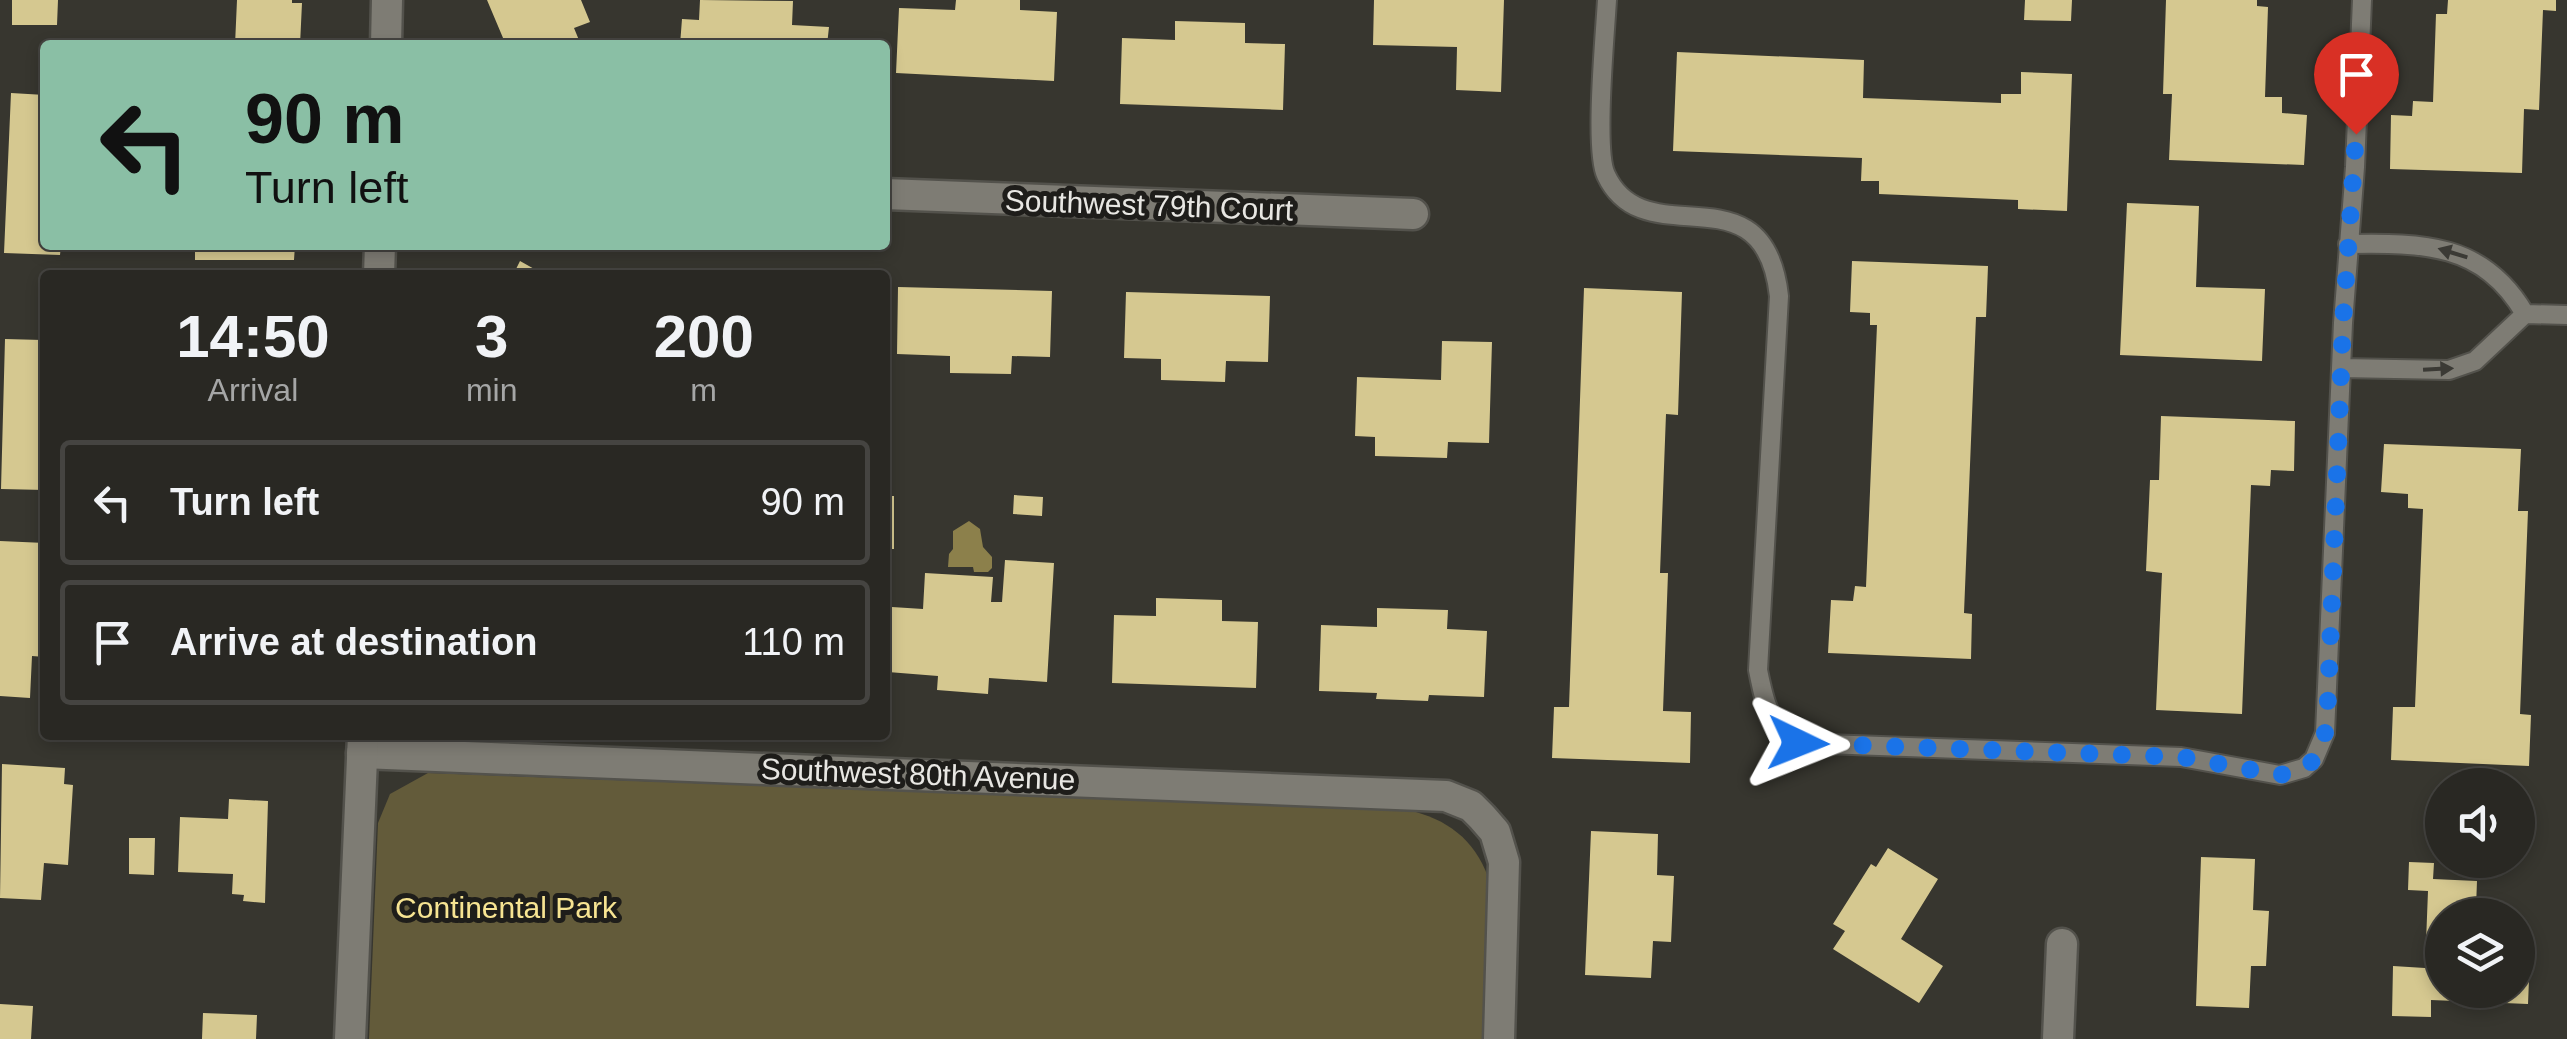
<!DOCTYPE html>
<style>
:root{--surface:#292823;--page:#31302b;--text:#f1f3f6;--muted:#a5a6a6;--line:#454441}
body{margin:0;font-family:Helvetica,sans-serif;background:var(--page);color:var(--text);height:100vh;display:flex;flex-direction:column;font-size:38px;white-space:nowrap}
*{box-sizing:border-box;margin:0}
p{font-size:32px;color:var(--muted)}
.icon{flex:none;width:55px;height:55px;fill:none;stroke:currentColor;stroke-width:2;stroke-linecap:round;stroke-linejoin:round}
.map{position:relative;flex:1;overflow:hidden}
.side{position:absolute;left:40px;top:270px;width:850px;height:470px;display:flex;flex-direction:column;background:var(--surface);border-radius:10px;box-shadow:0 5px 15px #0003,0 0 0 2px var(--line)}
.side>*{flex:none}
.banner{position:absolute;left:40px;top:40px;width:850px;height:210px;border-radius:10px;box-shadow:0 5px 15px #0003,0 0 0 2px var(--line);background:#8abfa5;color:#111;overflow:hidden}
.buttons{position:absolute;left:2425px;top:768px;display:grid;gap:20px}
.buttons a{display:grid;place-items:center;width:110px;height:110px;border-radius:50%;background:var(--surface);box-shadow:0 5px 15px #0003,0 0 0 2px var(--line);font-size:50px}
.pin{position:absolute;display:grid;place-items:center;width:85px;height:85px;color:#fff;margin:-102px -42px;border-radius:50% 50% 50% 0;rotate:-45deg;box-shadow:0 0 10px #0007}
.pin .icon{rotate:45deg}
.me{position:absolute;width:110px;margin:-55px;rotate:92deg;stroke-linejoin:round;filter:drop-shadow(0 0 8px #0008)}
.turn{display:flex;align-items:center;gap:35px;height:210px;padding:0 40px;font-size:45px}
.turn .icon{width:130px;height:130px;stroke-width:2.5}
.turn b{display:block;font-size:70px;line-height:85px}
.eta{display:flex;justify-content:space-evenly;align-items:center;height:170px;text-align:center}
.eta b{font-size:60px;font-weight:700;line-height:70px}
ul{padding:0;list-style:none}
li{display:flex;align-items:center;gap:30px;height:125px;margin:0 20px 15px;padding:0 20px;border:5px solid var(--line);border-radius:10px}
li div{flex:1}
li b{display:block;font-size:38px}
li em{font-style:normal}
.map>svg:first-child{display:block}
.green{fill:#635b3a}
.water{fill:#8c804b}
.building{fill:#d5c890}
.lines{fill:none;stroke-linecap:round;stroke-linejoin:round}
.service-casing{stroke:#53524c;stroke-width:22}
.minor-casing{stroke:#53524c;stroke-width:35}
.tertiary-casing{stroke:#53524c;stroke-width:35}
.service{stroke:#7e7c74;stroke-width:18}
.minor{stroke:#7e7c74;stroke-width:30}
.tertiary{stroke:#7e7c74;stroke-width:30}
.oneway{fill:#3b3a35}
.route{stroke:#1a73e8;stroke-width:18;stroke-dasharray:0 32.4}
.labels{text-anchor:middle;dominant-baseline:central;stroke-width:10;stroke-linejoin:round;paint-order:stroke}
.street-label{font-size:30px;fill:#e8e7e3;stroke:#1e1d1a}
.park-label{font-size:30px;fill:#f7e492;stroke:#1e1d1a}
</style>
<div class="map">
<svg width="2567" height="1039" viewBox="0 0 2567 1039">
<rect width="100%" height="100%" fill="#37362f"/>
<path class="green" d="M428 773 1408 810C1447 819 1474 839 1488 877L1482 1039H369L378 823 390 794Z"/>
<path class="water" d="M969 521 980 529 983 547 992 557V568L988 572H974L973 567H948L949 554 953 549V531Z"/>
<path class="building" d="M12 0H58L57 25H12Z
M237 0H292V3H302L300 45H235Z
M487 0H581L590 22 574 28 581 45H506Z
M700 0 793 1 792 25 829 27 827 45H680L682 19 699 20Z
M956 0H1020V10L1057 12 1054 81 896 73 899 8 955 10Z
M1374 0H1504L1501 92 1456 90 1457 47 1373 45Z
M2025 0H2072L2071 21 2024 20Z
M2166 0H2257V6L2268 7 2265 97H2282V113L2307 115 2304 165 2169 160 2172 94H2163Z
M2448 0H2556V11L2543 10 2539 110 2524 109 2522 173 2390 169 2391 115 2412 116 2413 101 2433 102 2436 14H2447Z
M1175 21 1245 23V43L1285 44 1283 110 1120 104 1122 38 1175 40Z
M1677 52 1864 60 1863 98 2001 103V94H2021V72L2072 74 2067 211 2018 209V200L1879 194V181H1861L1862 158 1673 151Z
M11 93 45 95V245H61L60 255 4 253Z
M2127 203 2199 206 2196 287 2265 289 2262 361 2120 355Z
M195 245H295L294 260H195Z
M520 261 545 275H513Z
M1852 261 1988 266 1986 317H1976L1964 613 1972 614 1971 659 1828 653 1831 600 1853 601 1855 586 1866 587 1877 325H1870V313L1850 312Z
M723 271 760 272V275H723Z
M898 287 1052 291 1050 357 1012 356 1011 374 950 373V356L897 354Z
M1584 288 1682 292 1678 415 1666 414 1660 573H1668L1663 711 1691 712 1690 763 1552 758 1554 707H1569Z
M1126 292 1270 296 1268 362 1226 361 1225 382 1161 380V359L1124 358Z
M5 339 42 340 40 403H45V490L1 489Z
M1442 341 1492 342 1489 443 1448 442 1447 458 1375 456V437L1355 436 1357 377 1441 380Z
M2161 416 2295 421 2294 471 2271 470 2270 486 2251 485 2242 714 2156 710 2162 573 2146 571 2150 480H2159Z
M2384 444 2521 449 2518 511H2528L2520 714 2531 715 2529 766 2391 760 2393 707H2415L2423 509 2408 508V494L2381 492Z
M1014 495 1043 497 1042 516 1013 514Z
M885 496H894V549H885Z
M0 541 45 543V657L32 656 30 698 0 696Z
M1005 560 1054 563 1047 682 989 678 988 694 937 690 938 676 888 672 892 607 923 609 925 573 993 577 991 602H1002Z
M1156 598 1222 600V621L1258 622 1256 688 1112 683 1114 615 1156 616Z
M1377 608 1448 610 1447 629 1487 631 1484 697 1429 695 1428 701 1376 699 1377 693 1319 691 1321 625 1377 627Z
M2 764 65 768 64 784 73 785 68 865 44 863 41 900 0 898Z
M229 799 268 801 265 903 243 901 244 895 232 894 233 874 178 872 180 817 228 819Z
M1591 831 1658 834 1657 875 1674 876 1671 942 1653 941 1651 978 1585 975Z
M129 838H155L154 875 129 874Z
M1888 848 1938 879 1901 939 1943 966 1919 1003 1833 949 1845 931 1833 924 1871 864 1876 867Z
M2201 857 2255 859 2253 910 2269 911 2266 966H2251L2249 1008 2196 1006Z
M2409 862 2434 863 2433 879 2477 881 2476 907 2498 908V915H2442V990H2518V955H2530L2528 1004 2431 1000V1017L2392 1016 2393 966 2425 968 2428 891 2408 890Z
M0 1004 33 1006 31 1039H0Z
M203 1013 257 1015 256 1039H202Z"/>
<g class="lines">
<defs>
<path id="service" d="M1607 0C1605 35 1594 150 1606 175 1645 259 1764 163 1779 296L1758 670C1765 705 1768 721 1798 743L2181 757 2280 775 2304 768 2314 759 2325 733 2343 323 2355 167 2362 0
M2348 244C2422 243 2483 242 2525 314
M2341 368 2449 370 2475 361 2525 314 2567 315"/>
<path id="minor" d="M885 194 1413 214
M362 753 1446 796 1471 806 1482 817 1495 832 1504 862 1499 1039
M2058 1039 2062 944"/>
<path id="tertiary" d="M386 45 387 0
M379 275 380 245
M350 1039 363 735"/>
</defs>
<use href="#service" class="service-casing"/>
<use href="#minor" class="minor-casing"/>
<use href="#tertiary" class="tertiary-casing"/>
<use href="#service" class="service"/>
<use href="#minor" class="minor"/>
<use href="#tertiary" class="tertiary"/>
</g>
<defs><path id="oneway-solid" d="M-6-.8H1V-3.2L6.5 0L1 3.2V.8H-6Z" transform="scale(2.5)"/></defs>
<g class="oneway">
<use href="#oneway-solid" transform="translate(2453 253) rotate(-163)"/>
<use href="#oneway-solid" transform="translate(2438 369) rotate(-3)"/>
</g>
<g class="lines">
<path class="route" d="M1798 743 2182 757 2280 775 2304 768 2314 760 2325 733 2328 699 2343 323 2356 134"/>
</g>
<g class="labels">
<g class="street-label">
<text transform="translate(1149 205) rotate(2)">Southwest 79th Court</text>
<text transform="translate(918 774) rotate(2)">Southwest 80th Avenue</text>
</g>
<g class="park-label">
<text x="506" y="907">Continental Park</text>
</g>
</g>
</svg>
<div class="buttons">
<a><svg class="icon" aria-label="sound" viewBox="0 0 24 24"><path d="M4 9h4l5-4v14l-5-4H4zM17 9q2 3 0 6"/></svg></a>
<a><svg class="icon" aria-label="layers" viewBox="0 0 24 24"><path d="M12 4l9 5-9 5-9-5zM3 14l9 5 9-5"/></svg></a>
</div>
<div class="pin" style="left:2356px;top:134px;background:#d93025"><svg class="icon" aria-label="arrive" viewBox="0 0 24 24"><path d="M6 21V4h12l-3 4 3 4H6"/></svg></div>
<svg class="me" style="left:1798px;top:743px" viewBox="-20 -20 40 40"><path d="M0-17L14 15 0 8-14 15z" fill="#1a73e8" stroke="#fff" stroke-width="4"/></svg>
<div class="banner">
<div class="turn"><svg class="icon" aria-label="left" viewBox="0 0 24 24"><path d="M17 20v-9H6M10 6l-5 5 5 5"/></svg><div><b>90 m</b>Turn left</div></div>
</div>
<section class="side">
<div class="eta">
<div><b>14:50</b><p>Arrival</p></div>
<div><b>3</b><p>min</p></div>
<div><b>200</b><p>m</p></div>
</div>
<ul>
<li><svg class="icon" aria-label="left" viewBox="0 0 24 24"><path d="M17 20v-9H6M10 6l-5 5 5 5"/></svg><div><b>Turn left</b></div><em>90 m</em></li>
<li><svg class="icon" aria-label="arrive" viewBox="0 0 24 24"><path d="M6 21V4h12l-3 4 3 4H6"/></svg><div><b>Arrive at destination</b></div><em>110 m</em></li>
</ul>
</section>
</div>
